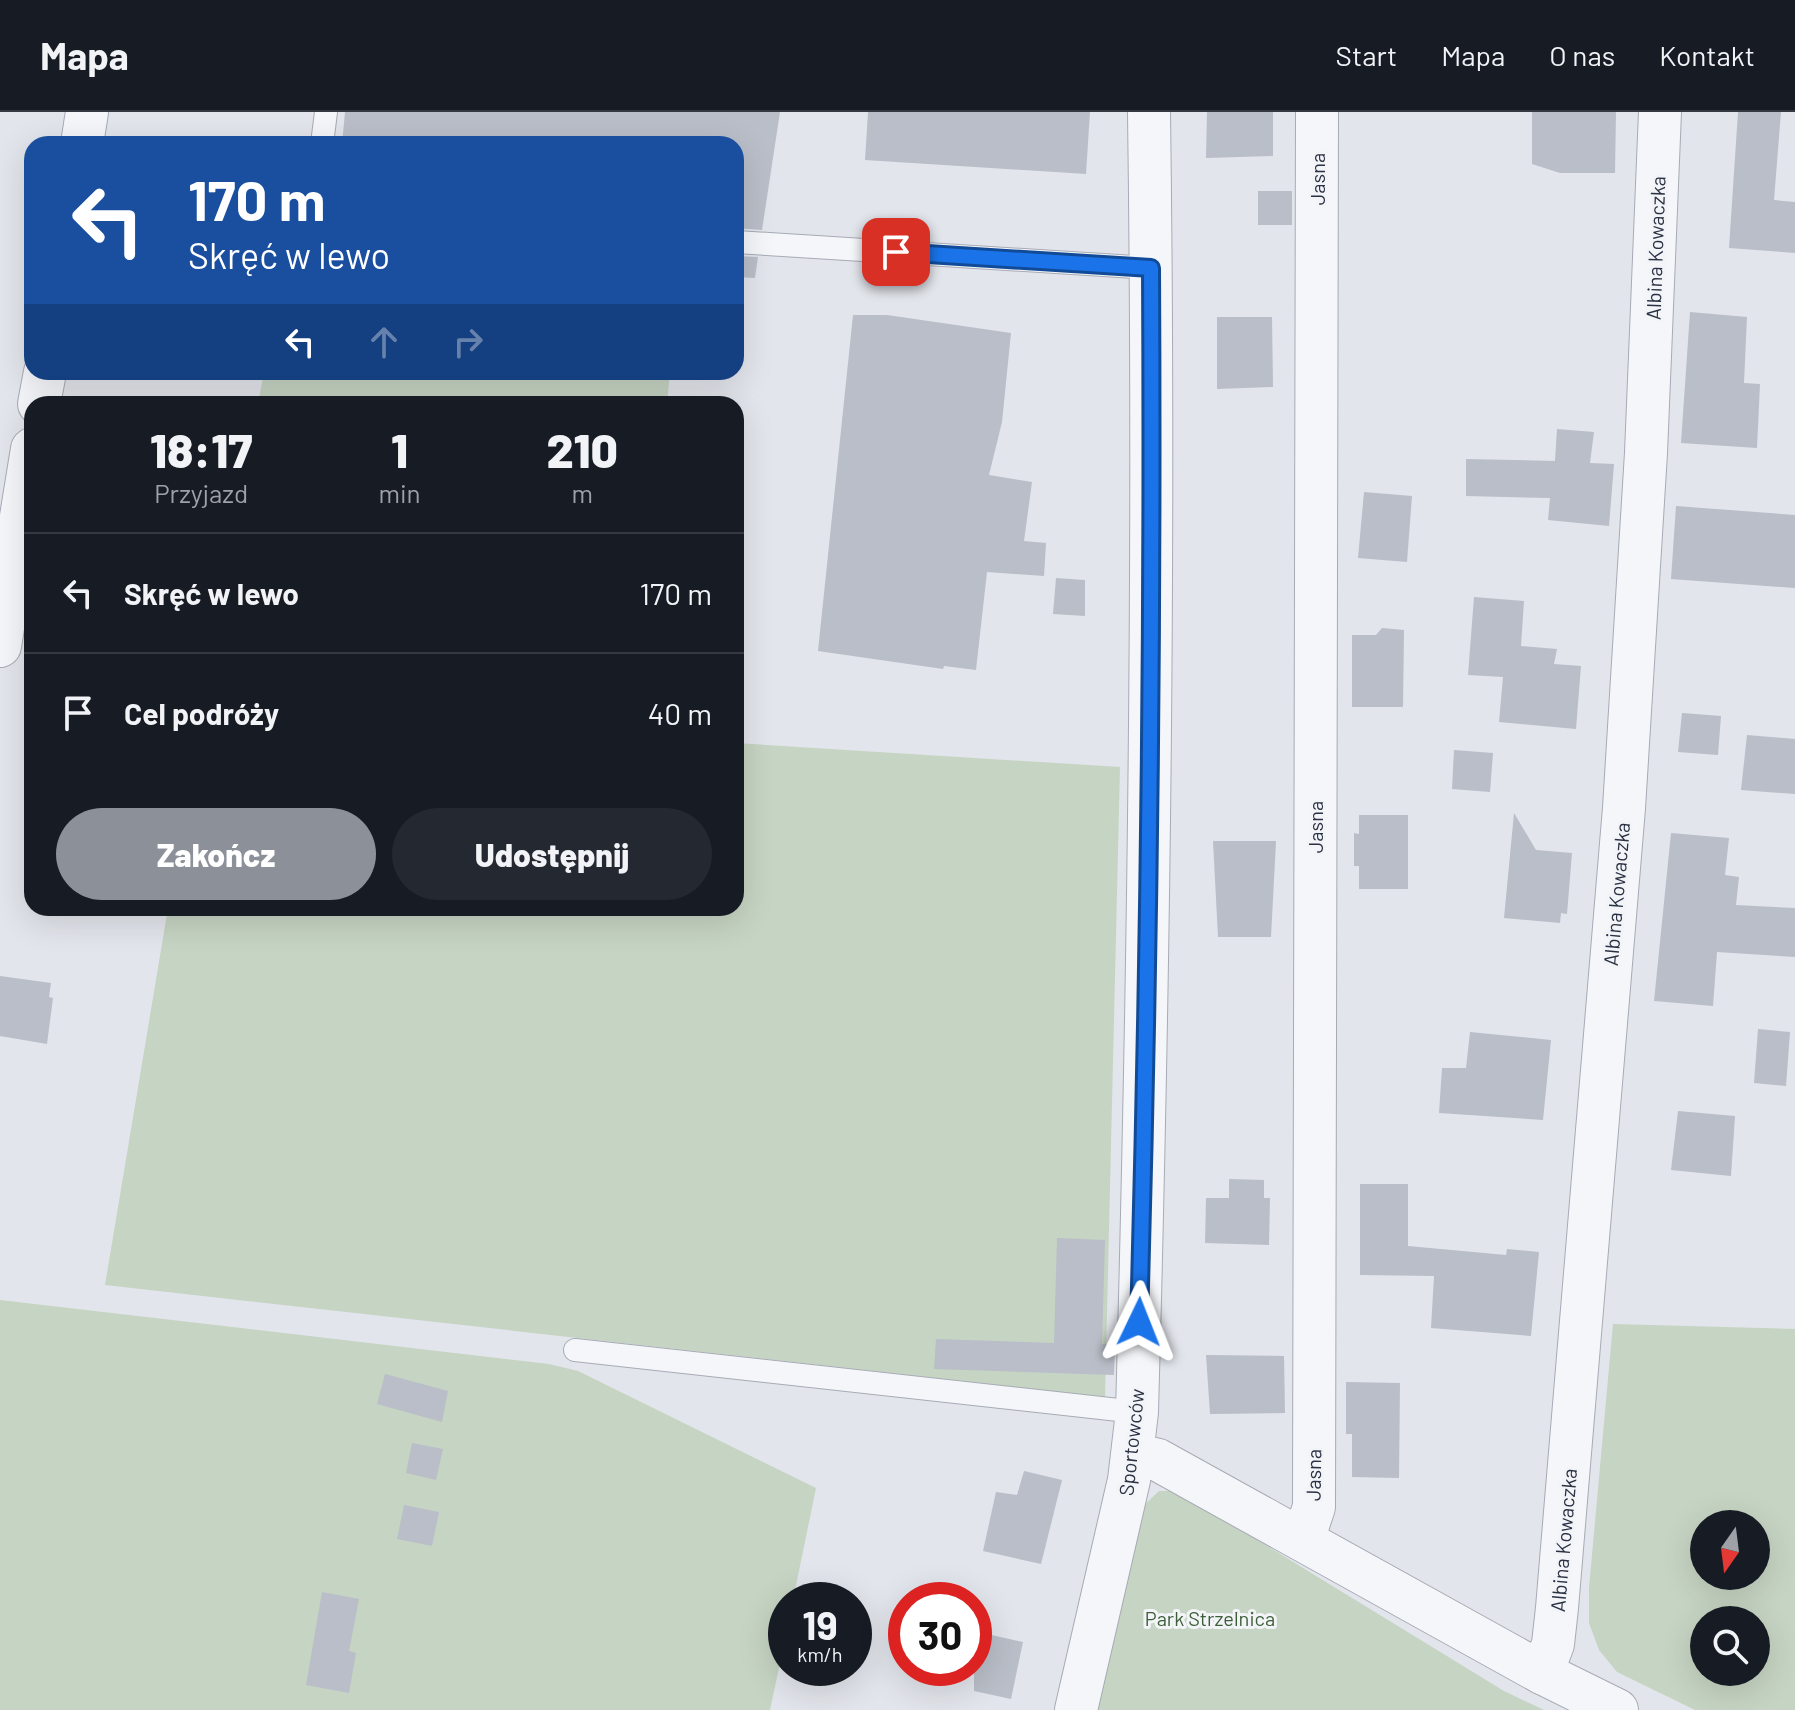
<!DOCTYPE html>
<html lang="pl">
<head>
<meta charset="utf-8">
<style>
  :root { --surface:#171b24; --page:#242831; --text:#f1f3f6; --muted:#9ea1a6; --line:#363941; --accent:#8c9099 }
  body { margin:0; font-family:Barlow,sans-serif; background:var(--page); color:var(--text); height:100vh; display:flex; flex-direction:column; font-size:30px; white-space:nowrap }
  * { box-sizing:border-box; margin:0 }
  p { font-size:26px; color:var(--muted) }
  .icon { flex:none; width:44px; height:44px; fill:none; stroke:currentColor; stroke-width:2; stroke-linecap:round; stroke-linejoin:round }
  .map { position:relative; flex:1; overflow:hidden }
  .side { position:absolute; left:24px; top:284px; width:720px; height:520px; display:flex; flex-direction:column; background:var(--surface); border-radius:24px; box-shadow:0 8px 32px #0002 }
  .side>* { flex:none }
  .banner { position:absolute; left:24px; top:24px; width:720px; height:244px; border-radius:24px; box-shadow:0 8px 32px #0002; background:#1a4fa0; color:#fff; overflow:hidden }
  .needle { width:52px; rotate:194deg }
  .buttons { position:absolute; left:1690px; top:1398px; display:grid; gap:16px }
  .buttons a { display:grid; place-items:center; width:80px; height:80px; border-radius:50%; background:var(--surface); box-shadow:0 8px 32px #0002; font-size:40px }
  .speed { position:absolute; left:768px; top:1470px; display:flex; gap:16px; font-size:40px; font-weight:700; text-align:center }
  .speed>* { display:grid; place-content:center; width:104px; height:104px; border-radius:50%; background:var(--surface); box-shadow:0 8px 32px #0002; line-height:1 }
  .speed small { font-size:20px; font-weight:400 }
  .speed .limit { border:12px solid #d22; background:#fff; color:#111 }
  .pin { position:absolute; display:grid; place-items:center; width:68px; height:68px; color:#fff; margin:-34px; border-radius:16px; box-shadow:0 4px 12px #0006 }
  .me { position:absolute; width:88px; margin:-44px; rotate:2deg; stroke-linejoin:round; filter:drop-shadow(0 0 6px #0008) }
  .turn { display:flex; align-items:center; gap:28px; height:168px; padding:0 32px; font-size:36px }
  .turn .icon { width:104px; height:104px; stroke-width:2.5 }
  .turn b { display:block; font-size:56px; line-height:68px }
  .lanes { display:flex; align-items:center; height:76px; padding:0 32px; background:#0003; justify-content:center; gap:40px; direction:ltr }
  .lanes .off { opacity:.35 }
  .eta { display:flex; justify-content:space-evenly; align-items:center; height:136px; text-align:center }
  .eta b { font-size:48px; font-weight:800; line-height:56px }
  .action { display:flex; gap:16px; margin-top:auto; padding:16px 32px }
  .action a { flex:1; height:92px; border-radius:48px; background:var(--accent); color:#fff; font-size:32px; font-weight:800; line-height:92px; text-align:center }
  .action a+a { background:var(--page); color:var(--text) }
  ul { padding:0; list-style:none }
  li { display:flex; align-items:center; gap:24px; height:120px; padding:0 32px; border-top:2px solid var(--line) }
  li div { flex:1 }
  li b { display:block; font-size:30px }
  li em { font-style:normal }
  header { display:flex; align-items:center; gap:48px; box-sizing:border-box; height:112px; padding:0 40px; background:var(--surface); border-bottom:2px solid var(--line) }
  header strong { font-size:38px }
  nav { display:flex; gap:44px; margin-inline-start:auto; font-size:28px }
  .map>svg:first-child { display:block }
  .green { fill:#c6d4c3; fill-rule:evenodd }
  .building { fill:#b9bec8 }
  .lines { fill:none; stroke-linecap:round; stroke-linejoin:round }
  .service-casing { stroke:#a7abb5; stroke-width:24 }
  .minor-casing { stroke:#a7abb5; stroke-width:44 }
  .service { stroke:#f5f6f9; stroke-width:22 }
  .minor { stroke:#f5f6f9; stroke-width:42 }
  .route-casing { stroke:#114b97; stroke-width:20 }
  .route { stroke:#1a73e8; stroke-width:14 }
  .labels { text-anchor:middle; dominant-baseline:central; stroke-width:6; stroke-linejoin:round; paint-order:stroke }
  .street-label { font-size:20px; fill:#2a3143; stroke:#f2f4f8 }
  .park-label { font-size:20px; fill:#3c5f37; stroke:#f2f4f8 }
</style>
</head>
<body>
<header>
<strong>Mapa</strong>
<nav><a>Start</a><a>Mapa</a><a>O nas</a><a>Kontakt</a></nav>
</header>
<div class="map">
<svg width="1795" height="1598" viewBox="0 0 1795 1598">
  <rect width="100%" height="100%" fill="#e2e5eb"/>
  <g class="green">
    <path d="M264,260h406l-3,32h-409z"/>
    <path d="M736,631l384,24 -15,630 -1000,-112 63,-377h568z"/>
    <path d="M0,1188l549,64 29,7 238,117 -23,112h-7v35l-16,75h-770z"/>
    <path d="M1613,1212l182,5v381h-100l-78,-38 -18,-22 -10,-27v-35zM1756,1412v52h-52v-52zM1756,1508v52h-52v-52z"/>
    <path d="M1159,1379h16l27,15 302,185 40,19h-450l45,-200z"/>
  </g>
  <g class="building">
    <path d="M345,0h435l-18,118 -26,-2v-84h-394z"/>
    <path d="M868,0h222l-4,62 -221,-14z"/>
    <path d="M1207,0h66v44l-67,2z"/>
    <path d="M1532,0h84l-1,61h-55l-28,-9z"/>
    <path d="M1738,0h43l-7,88 21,2v51l-66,-5z"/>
    <rect x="1258" y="79" width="34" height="34"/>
    <path d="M736,144l22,1 -3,21 -19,-1z"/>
    <path d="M1690,200l57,5 -3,66 16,1 -3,64 -76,-5z"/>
    <path d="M853,203h34l124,18 -9,89 -13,53 43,7 -8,59 22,2 -2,33 -57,-4 -11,98 -32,-4 -1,3 -125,-18z"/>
    <path d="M1217,205h55l1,70 -56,2z"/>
    <path d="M1557,317l37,3 -4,31 24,1 -5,62 -61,-6 2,-22 -84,-2v-37l89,2z"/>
    <path d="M1364,380l48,4 -5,66 -49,-4z"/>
    <path d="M1676,394l119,9v73l-124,-9z"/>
    <path d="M1056,466l29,2v36l-32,-2z"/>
    <path d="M1474,485l50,4 -3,45 36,3 -3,15 27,2 -5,63 -77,-7 4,-45 -35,-2z"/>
    <path d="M1382,516l22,2 -1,77h-51v-72h24z"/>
    <path d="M1682,601l39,3 -3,39 -40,-3z"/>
    <path d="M1747,623l48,4v55l-54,-4z"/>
    <path d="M1454,638l39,3 -3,39 -38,-3z"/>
    <path d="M1514,701l22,37 36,3 -5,61 -6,-1 -1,10 -56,-5z"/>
    <path d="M1359,703h49v74h-49v-23h-5v-33l5,1z"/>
    <path d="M1671,721l58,5 -4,37 14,2 -3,28 59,3v49l-78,-5 -4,54 -59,-5z"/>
    <path d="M1213,729h63l-5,96h-53z"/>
    <path d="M0,864l51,7 -2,14 4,1 -6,46 -47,-8z"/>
    <path d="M1758,917l32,3 -4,54 -32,-3z"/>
    <path d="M1470,920l81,8 -8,80 -104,-7 3,-45h24z"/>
    <path d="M1678,999l57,5 -4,60 -60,-6z"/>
    <path d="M1229,1067l35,1v18h6l-1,47 -64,-2 1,-45h23z"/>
    <path d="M1360,1072h48v62l98,9 1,-6 32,3 -8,84 -100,-8 3,-52 -74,-1z"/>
    <path d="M1057,1126l48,2 -3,104 13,1 -1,30 -180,-6 2,-30 118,4z"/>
    <path d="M1206,1243l78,1 1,57 -75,1z"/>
    <path d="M385,1262l63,17 -6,31 -65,-18z"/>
    <path d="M1346,1270l54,1 -1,95 -47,-1v-43h-6z"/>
    <path d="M412,1331l31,6 -7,31 -30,-7z"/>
    <path d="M1024,1359l38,9 -21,84 -58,-13 13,-59 21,3z"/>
    <path d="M404,1393l35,7 -7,34 -35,-7z"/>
    <path d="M322,1480l37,7 -10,52 7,2 -7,40 -43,-8z"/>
    <path d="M974,1519l49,11 -12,57 -37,-8z"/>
  </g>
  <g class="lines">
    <defs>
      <g id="service">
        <path d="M322,32l4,-32"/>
        <path d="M736,130l415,26"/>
        <path d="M575,1238l562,62"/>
      </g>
      <g id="minor">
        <path d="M82,32l5,-32"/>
        <path d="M39,292l6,-32"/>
        <path d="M0,534l32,-197"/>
        <path d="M1133,1342l25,6 384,213 75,37"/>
        <path d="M1303,1428l11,-33 3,-1395"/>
        <path d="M1542,1561l11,-29 4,-36 67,-800 22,-355 14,-341"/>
        <path d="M1076,1598l53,-230 8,-68c12,-433 18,-866 12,-1300"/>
      </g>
    </defs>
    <use href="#service" class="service-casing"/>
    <use href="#minor" class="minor-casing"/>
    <use href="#service" class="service"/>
    <use href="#minor" class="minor"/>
  </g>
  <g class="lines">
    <defs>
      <path id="route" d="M896,140l255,16c2,352 -2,702 -12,1054"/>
    </defs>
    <use href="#route" class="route-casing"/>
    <use href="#route" class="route"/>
  </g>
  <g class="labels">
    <g class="street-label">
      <text transform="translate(1317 67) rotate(-90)">Jasna</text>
      <text transform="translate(1655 136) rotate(-88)">Albina Kowaczka</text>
      <text transform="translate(1315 715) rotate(-90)">Jasna</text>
      <text transform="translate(1616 782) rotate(-85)">Albina Kowaczka</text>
      <text transform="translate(1131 1330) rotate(-84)">Sportowców</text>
      <text transform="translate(1313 1363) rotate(-89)">Jasna</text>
      <text transform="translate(1563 1428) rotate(-85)">Albina Kowaczka</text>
    </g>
    <g class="park-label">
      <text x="1210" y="1506">Park Strzelnica</text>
    </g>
  </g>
</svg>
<div class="buttons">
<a><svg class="needle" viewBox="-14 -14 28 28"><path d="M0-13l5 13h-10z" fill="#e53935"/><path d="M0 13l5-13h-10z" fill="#9ea1a6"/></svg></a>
<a><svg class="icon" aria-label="search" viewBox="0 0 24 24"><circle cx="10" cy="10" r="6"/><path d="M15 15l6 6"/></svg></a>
</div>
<div class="speed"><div>19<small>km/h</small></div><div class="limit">30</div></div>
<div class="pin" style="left:896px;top:140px;background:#d93025"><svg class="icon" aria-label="arrive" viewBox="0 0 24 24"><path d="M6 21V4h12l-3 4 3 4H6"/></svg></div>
<svg class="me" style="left:1139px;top:1210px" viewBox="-20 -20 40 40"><path d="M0-17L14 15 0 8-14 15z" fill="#1a73e8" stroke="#fff" stroke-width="4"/></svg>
<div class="banner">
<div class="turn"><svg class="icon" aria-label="left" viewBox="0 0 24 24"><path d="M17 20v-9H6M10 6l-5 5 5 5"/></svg><div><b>170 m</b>Skręć w lewo</div></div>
<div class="lanes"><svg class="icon" aria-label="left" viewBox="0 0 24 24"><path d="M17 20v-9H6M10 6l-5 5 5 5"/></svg><svg class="icon off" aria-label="ahead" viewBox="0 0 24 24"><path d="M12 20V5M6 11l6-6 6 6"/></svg><svg class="icon off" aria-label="right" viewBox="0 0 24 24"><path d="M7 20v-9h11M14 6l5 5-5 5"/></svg></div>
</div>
<section class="side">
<div class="eta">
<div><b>18:17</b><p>Przyjazd</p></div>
<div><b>1</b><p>min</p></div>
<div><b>210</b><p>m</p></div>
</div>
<ul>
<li><svg class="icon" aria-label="left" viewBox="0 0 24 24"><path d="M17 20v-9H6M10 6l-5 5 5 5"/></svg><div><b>Skręć w lewo</b></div><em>170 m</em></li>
<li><svg class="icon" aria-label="arrive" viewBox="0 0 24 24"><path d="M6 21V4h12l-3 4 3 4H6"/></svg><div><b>Cel podróży</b></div><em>40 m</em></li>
</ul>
<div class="action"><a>Zakończ</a><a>Udostępnij</a></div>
</section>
</div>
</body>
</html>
